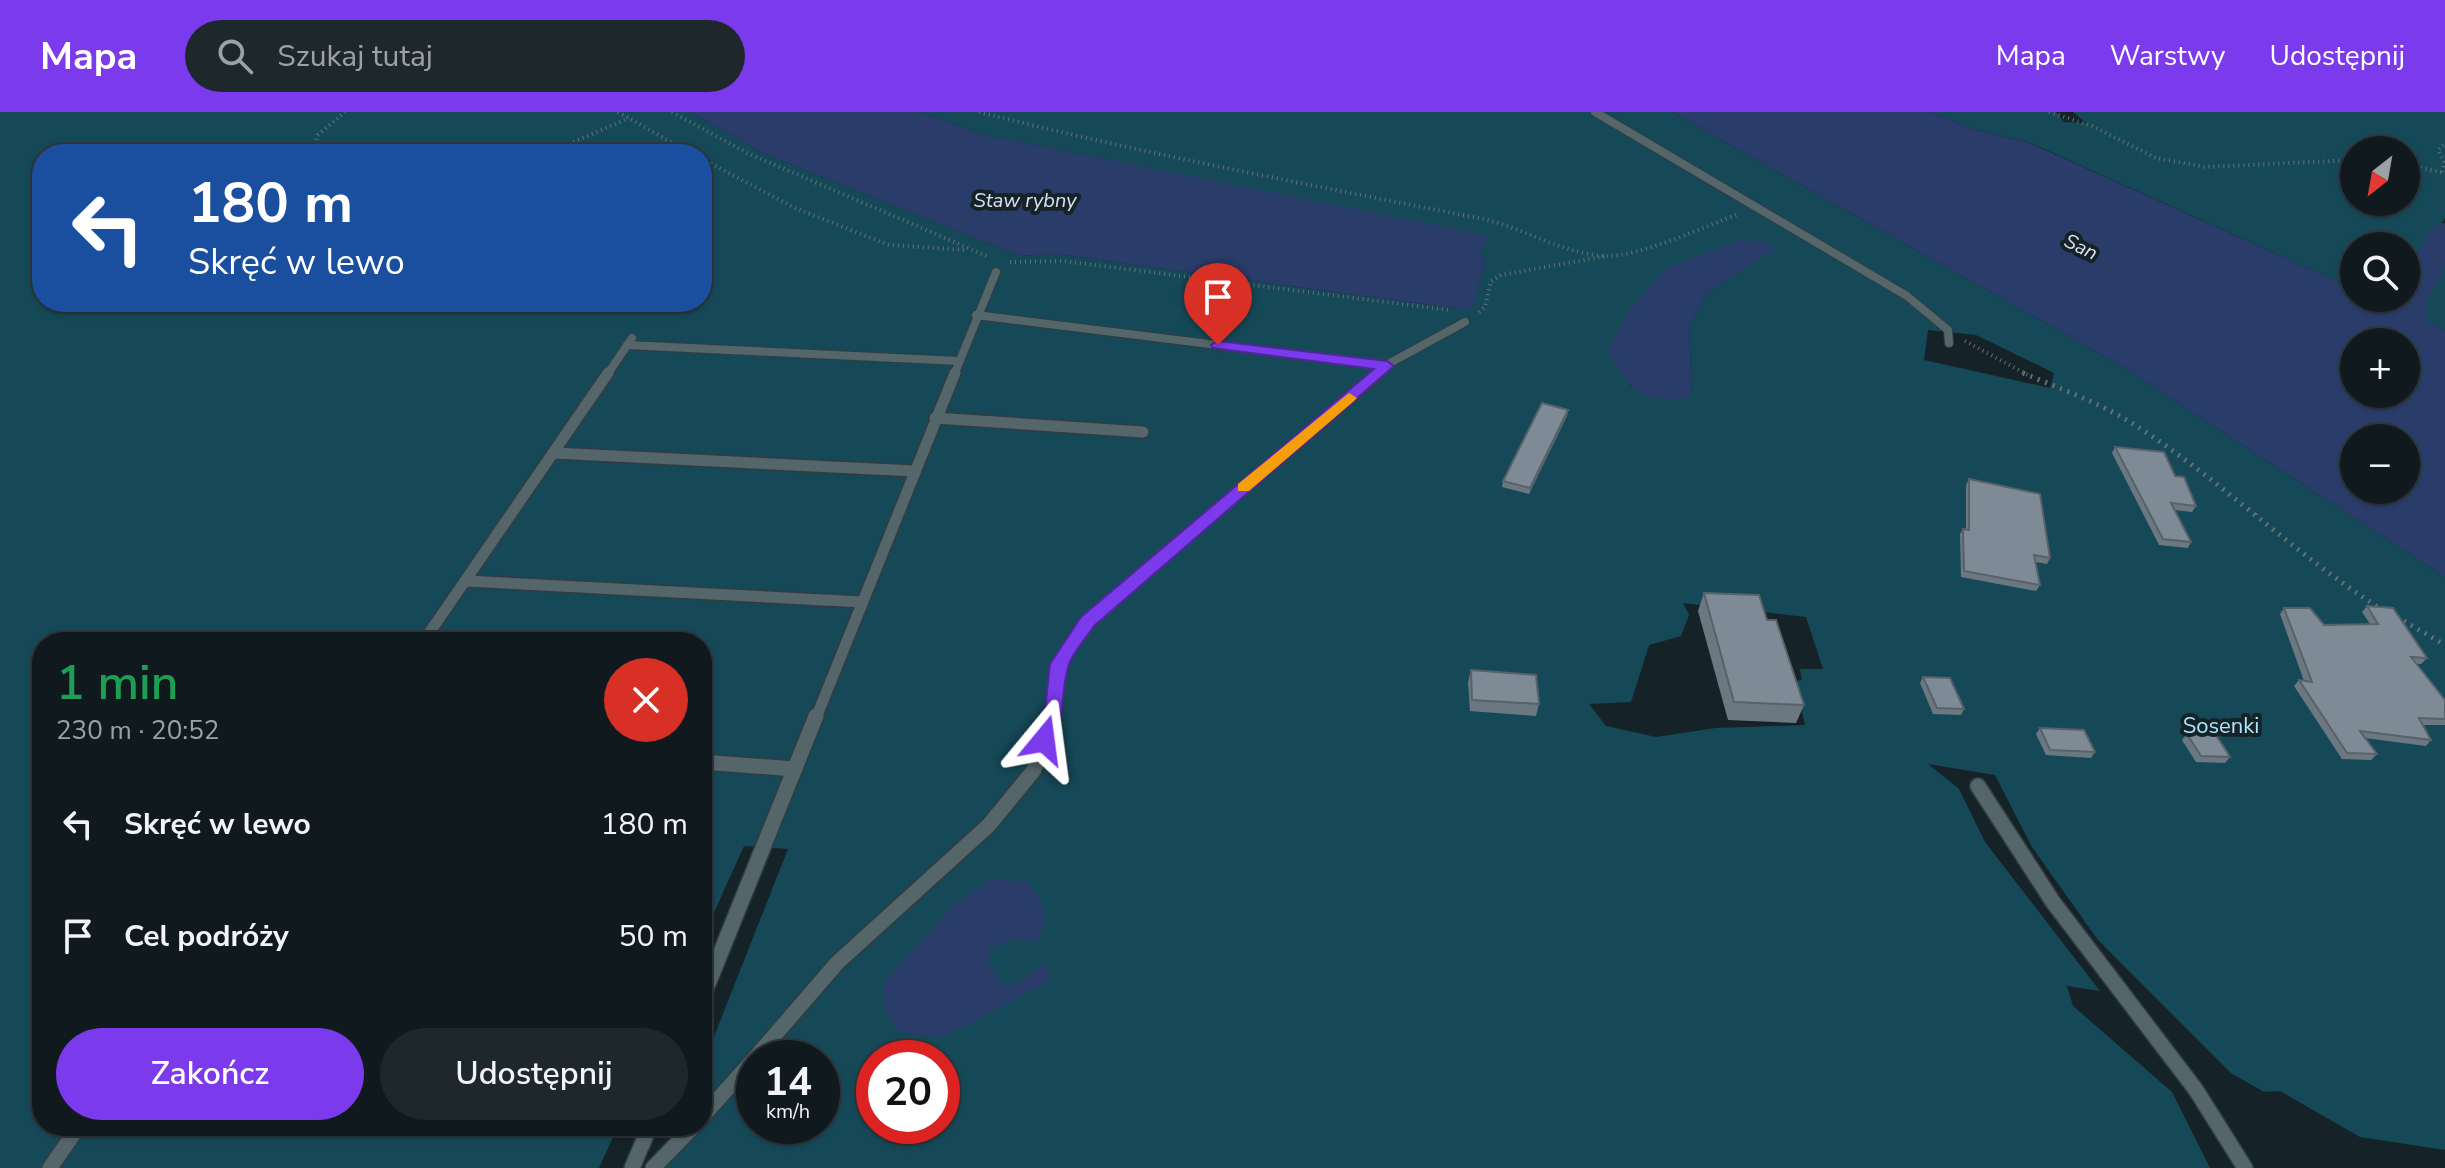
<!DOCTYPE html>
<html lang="pl">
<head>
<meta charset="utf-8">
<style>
  :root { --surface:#101a1e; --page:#1e272b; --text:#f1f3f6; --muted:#9ca1a4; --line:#30383c; --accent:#7c3aed }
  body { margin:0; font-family:"Nunito Sans",sans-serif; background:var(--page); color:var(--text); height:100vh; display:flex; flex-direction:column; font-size:30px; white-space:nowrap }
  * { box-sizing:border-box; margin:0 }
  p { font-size:26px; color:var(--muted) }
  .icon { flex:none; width:44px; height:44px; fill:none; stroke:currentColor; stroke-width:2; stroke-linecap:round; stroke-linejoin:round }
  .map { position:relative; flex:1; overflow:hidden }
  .panel { position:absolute; left:32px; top:520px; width:680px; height:504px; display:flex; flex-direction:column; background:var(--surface); border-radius:32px; box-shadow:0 2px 6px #0004,0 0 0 2px var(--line) }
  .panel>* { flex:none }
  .top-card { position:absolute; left:32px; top:32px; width:680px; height:168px; border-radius:32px; box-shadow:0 2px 6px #0004,0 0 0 2px var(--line); background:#1a4fa0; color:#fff; overflow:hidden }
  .needle { width:52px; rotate:211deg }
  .tools { position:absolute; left:2340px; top:24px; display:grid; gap:16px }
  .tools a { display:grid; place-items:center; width:80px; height:80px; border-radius:50%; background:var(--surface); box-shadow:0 2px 6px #0004,0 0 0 2px var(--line); font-size:40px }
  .speed { position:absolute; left:736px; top:928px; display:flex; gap:16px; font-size:40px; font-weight:700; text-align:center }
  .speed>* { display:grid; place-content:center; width:104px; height:104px; border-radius:50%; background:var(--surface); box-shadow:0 2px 6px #0004,0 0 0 2px var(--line); line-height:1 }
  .speed small { font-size:20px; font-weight:400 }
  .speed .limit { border:12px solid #d22; background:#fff; color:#111 }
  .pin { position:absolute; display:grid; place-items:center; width:68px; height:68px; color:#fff; margin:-82px -34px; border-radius:50% 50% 50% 0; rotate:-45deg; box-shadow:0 0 8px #0007 }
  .pin .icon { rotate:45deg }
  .me { position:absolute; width:88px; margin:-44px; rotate:16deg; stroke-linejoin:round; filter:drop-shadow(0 0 6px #0008) }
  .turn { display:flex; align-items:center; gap:28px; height:168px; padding:0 24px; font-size:36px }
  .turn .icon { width:104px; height:104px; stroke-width:2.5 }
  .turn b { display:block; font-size:56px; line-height:68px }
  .round { display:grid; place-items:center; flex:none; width:84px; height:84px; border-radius:42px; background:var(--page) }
  .head { display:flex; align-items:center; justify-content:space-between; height:136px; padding:0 24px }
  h1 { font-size:48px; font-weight:600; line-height:60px; color:#1e9e55 }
  .action { display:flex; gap:16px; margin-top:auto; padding:16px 24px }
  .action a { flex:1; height:92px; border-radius:48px; background:var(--accent); color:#fff; font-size:32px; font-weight:600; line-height:92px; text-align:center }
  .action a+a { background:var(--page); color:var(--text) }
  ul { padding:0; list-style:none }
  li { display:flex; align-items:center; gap:24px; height:112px; padding:0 24px }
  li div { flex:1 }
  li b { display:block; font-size:30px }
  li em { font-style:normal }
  header { display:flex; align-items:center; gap:48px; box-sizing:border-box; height:112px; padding:0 40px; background:var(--accent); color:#fff }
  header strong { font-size:38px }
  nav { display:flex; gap:44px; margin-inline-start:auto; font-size:28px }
  .search { width:560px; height:72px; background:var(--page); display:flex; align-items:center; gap:20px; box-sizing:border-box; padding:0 28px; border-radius:44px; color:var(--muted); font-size:30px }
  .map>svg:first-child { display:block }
  .green { fill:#164958; fill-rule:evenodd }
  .water { fill:#2a3d6a; fill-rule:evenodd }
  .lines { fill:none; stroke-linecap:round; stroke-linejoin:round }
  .river { fill:#2a3d6a; fill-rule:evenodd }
  .service-far2-casing { stroke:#323c40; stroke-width:10 }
  .service-far1-casing { stroke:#323c40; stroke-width:14 }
  .service-casing { stroke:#323c40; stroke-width:18 }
  .path-far1 { stroke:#657175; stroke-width:4; stroke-dasharray:1 4; stroke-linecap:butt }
  .path { stroke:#657175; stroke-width:5; stroke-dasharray:2 6; stroke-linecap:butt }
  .service-far2 { stroke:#55666b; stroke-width:8 }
  .service-far1 { stroke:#55666b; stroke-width:11 }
  .service { stroke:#55666b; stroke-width:15 }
  .wall { fill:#6c7881 }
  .shaded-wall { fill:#586169 }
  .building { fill:#7e8b96; stroke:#586169; stroke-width:2 }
  .route { fill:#7c3aed; stroke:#51269a; stroke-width:2 }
  .slow { fill:#f59e0b }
  .labels { text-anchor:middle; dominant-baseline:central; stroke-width:8; stroke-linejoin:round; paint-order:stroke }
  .far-water-label { font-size:20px; font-style:italic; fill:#dbe2f2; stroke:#152328 }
  .park-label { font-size:22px; fill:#aae7fb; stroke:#152328 }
</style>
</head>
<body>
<header>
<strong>Mapa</strong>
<div class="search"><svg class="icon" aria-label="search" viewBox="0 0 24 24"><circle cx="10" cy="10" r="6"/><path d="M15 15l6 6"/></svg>Szukaj tutaj</div>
<nav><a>Mapa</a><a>Warstwy</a><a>Udostępnij</a></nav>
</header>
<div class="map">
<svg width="2445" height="1056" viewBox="0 0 2445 1056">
  <rect width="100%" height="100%" fill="#152328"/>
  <g class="green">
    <path d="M0,0h690l75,42 255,102 36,-2 404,55 12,-1 14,-46 -6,-8 7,-17 -502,-102 -66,-23h753l453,256 320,209v573l-85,-13 -80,-46 -16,1 -33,-19 -133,-133 -66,-93 -37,-72 -67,-11 31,25 26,53 115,149 -33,-5 6,20 99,86 38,76h-1547l16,-42h23v-59l86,-218 -44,-3 -42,93v-297h-660v484h576l-19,42h-599zM42,42h660v148h-660zM1740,128l35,8 -68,45 -18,33 3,65 -62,-5zM1928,218l48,5 78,38 -4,15 -126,-28zM1683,491l123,14 17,52h-23l2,11 -7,1 10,44 -89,3 -60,9 -50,-11 -17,-22 42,-2 18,-57 32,-9 8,-21zM754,946h68v68h-68zM874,946h68v68h-68z"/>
    <path d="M1931,0h125l8,10 22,1 -13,-11h372v106l-39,71v-43h-52v43l-323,-146 -58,-14zM2354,38h52v52h-52z"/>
    <path d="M2445,135v83l-32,-14 3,-15z"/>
  </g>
  <g class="water">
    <path d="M690,0h229l66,23 485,97 18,5 -8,17 6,8 -14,47h-12l-404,-55 -36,2 -255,-102z"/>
    <path d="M1672,0h259l42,17 57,14 324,146v9h21l70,32v247l-320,-209zM2354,230h52v52h-52zM2354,326h52v52h-52z"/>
    <path d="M1741,128l25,2 10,6 -69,45 -18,33 3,65 -5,7c-49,5 -55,-8 -80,-46l24,-45 37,-40z"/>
    <path d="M992,766l36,4c15,23 23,33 9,59l-25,-2 -22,9 -2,14 14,22 18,-2 24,-19 6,9 -2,10 -105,55 -39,-4 -10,-7 -11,-23v-20l70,-77z"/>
  </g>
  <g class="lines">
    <path class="river" d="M2445,111v43l-20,39 3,73 -5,8 -17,3v-47h-17v-37l4,-7h13v-24l27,-48z"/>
    <defs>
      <g id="service-far2">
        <path d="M1595,0l312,184 41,34 1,13"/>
        <path d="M976,203l411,51"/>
        <path d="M627,233l331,16"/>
        <path d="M607,263l25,-37"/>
        <path d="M954,263l42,-103"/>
        <path d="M1376,263l14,-12 75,-41"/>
      </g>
      <g id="service-far1">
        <path d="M935,306l208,14"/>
        <path d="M554,341l360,18"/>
        <path d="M466,469l396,21"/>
        <path d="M423,530l185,-269"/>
        <path d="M816,606l139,-345"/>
        <path d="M1051,606l9,-54 27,-42 292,-249"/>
      </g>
      <g id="service">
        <path d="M702,650l93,7"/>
        <path d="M1978,674l75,116 143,188 49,78"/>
        <path d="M702,887l114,-283"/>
        <path d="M755,946l82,-95 152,-138 45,-55 18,-54"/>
        <path d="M702,1005l52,-58"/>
        <path d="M50,1056l29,-42"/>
        <path d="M632,1056l18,-42"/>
        <path d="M653,1056l41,-42"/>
      </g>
    </defs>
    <use href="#service-far2" class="service-far2-casing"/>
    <use href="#service-far1" class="service-far1-casing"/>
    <use href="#service" class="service-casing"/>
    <g class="path-far1">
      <path d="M618,0l74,42"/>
      <path d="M672,0l75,41 242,104"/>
      <path d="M979,0c165,42 332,73 499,106 44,8 83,36 128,38 34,1 99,-30 133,-42"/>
      <path d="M2049,0l43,14 64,32 49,9 149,-7"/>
      <path d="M311,42l7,-19 27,-23"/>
      <path d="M546,42l83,-36"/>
      <path d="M702,47l93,49 94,37 77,5"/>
      <path d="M2406,53l39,8"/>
      <path d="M2442,60l2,-10 -6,-12 7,-6"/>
      <path d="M1010,150l53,-1 386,49"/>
      <path d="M1479,200l6,-5 6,-26 10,-6 106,-19"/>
      <path d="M1965,229l63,34"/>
    </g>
    <g class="path">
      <path d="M2023,261c38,16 77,30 112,52 86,55 159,129 246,184"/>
      <path d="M2397,505l48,28"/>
    </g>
    <use href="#service-far2" class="service-far2"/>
    <use href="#service-far1" class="service-far1"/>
    <use href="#service" class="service"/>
  </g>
  <g class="wall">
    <path d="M1568,298l-1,6 -38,78 -27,-7 1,-6z"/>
    <path d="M2115,335l60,29 21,30 -4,6 -18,-2 17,32 -3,6 -29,-3 -47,-92z"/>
    <path d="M1969,367l81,79 -3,6 -11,-2 4,23 -4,6 -75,-14 -1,-43 3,-5h3v-44z"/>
    <path d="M1704,481l63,27 37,85 -8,18 -68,-3 -30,-109z"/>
    <path d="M2367,494l60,52 -6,6h-5l29,36v25h-22l8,15 -5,6 -61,-8 12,16 -6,6 -29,-1 -48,-73 5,-6 5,1 -24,-67 4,-6 40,17 46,-1 -8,-12z"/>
    <path d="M1471,558l68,34 -3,12 -66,-5 -2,-29z"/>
    <path d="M1923,565l41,32 -3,6 -28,-1 -13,-31z"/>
    <path d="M2040,616l55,24 -4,6 -45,-3 -10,-21z"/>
    <path d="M2187,622l43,23 -5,6 -29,-1 -14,-22z"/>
  </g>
  <path class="shaded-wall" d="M1568,298l-1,6 -38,78 1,-6z"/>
  <g class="building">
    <path d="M1542,291l26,7 -38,78 -27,-7z"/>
    <path d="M2115,335l49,5 11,24 9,1 12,29 -25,-3 20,39 -28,-3z"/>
    <path d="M1969,367l71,15 10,64 -16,-3 6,30 -76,-14 -1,-42 6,1z"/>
    <path d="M1704,481l55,2 8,25h9l28,85 -70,-3z"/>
    <path d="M2367,494l26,2 34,50 -16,-1 34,43v19l-26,-1 12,22 -71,-9 17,23 -30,-1 -48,-73 13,2 -28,-74h26l14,17 54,-1z"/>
    <path d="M1471,558l65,5 3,29 -67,-4z"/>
    <path d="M1923,565l27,1 14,31 -27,-1z"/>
    <path d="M2040,616l44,2 11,22 -45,-2z"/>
    <path d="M2187,622l29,1 14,22 -29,-1z"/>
  </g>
  <path class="route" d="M1218,229l169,20 7,5 -300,260c-8,12 -20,25 -25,38 -9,25 -2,52 -18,81h-14l-2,-5 10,-30 5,-46 31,-47 293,-248 -161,-21 -2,-3z"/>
  <path class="slow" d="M1349,281l8,5 -3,3 -105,90h-11v-7z"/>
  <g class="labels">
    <g class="far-water-label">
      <text x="1025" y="88">Staw rybny</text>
      <text transform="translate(2081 135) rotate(26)">San</text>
    </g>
    <g class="park-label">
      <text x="2221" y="614">Sosenki</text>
    </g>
  </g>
</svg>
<div class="tools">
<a><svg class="needle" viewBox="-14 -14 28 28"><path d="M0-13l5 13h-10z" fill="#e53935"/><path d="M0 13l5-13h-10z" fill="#9ca1a4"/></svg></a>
<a><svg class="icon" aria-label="search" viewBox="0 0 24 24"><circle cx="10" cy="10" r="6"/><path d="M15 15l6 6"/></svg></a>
<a>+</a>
<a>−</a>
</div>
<div class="speed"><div>14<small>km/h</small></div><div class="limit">20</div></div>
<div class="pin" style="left:1218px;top:233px;background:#d93025"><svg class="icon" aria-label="arrive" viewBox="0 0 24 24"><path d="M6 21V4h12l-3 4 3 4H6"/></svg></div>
<svg class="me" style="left:1044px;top:628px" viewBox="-20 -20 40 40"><path d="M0-17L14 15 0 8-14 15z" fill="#7c3aed" stroke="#fff" stroke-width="4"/></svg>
<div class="top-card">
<div class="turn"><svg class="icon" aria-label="left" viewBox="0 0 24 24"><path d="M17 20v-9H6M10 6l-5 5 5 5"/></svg><div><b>180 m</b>Skręć w lewo</div></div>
</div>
<section class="panel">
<div class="head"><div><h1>1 min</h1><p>230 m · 20:52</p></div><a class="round" style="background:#d93025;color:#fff"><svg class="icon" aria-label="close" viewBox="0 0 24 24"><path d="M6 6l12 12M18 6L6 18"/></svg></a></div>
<ul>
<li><svg class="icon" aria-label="left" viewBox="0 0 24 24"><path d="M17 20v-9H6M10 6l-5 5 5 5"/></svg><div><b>Skręć w lewo</b></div><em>180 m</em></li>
<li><svg class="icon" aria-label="arrive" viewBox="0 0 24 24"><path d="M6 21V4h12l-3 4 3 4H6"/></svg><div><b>Cel podróży</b></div><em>50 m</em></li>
</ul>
<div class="action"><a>Zakończ</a><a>Udostępnij</a></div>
</section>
</div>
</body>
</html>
